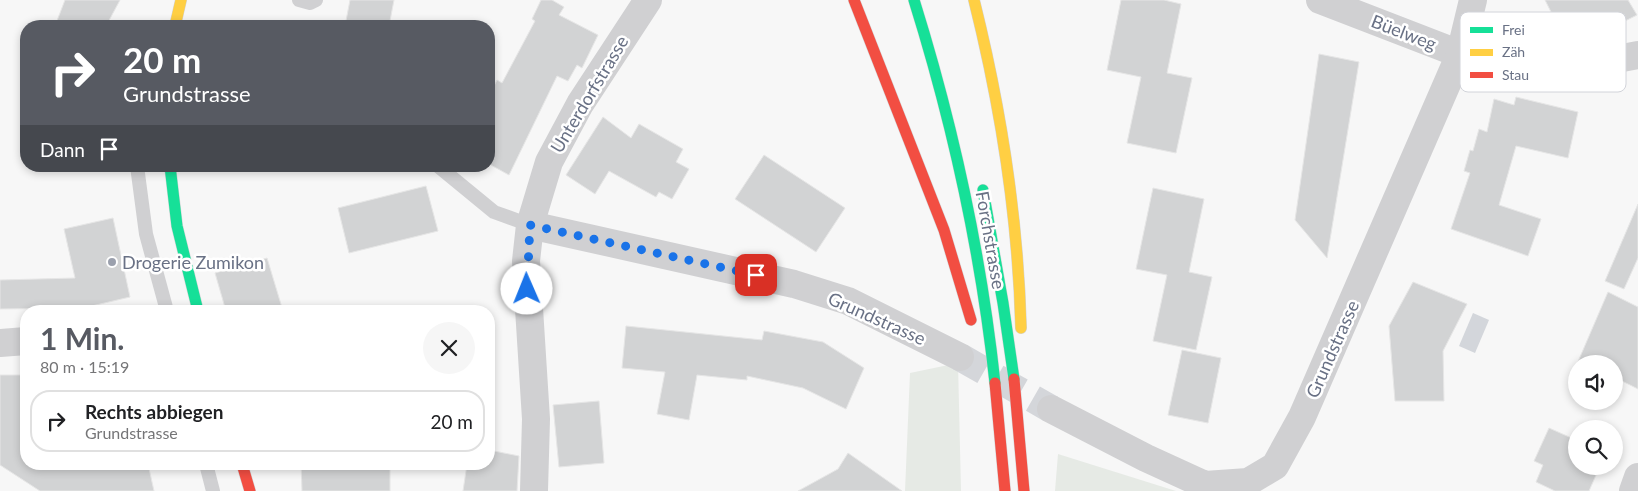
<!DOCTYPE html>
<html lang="de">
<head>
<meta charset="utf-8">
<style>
  :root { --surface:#fff; --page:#f6f6f6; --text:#202124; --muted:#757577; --line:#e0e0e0; --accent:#575a62 }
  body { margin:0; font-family:Lato,sans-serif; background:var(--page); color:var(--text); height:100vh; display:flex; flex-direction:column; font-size:19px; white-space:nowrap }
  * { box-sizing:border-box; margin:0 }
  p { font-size:16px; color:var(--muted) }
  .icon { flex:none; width:28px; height:28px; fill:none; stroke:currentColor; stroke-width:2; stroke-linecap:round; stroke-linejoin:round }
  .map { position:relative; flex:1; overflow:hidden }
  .sheet { position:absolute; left:20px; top:305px; width:475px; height:165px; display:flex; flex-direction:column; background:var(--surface); border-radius:20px; box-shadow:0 2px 8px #0003 }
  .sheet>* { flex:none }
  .top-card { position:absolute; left:20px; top:20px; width:475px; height:152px; border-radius:20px; box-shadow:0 2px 8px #0003; background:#575a62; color:#fff; overflow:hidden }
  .buttons { position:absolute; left:1568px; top:355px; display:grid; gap:10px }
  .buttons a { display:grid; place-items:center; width:55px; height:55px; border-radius:50%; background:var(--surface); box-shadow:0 2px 8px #0003; font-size:25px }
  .pin { position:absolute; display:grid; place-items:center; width:42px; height:42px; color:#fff; margin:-21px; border-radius:10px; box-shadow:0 2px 8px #0006 }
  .me { position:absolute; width:55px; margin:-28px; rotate:359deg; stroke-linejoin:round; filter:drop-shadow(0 0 4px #0008) }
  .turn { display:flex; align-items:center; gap:18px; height:105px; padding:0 20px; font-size:22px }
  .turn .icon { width:65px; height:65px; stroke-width:2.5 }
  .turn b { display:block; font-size:35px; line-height:42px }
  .then { display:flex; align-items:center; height:48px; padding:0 20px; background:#0003; gap:10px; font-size:19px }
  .round { display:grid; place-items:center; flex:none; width:52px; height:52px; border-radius:26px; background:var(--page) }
  .headline { display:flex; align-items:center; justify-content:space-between; height:85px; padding:0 20px }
  h1 { font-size:30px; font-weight:700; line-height:38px; color:var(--accent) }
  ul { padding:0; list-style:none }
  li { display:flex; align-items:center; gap:15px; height:62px; margin:0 10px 8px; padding:0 10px; border:2px solid var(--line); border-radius:20px }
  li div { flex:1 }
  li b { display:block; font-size:19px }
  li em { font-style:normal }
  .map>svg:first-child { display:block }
  .green { fill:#e6eae5 }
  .water { fill:#d3d6db }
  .building { fill:#d2d3d4; stroke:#e6e6e6 }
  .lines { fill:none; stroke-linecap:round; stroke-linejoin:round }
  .street-tunnel { stroke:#d4d6da; stroke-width:28; stroke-dasharray:28 14; stroke-linecap:butt }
  .fast-casing { stroke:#d3d3d5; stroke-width:12 }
  .slow-casing { stroke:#d3d3d5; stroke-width:12 }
  .jam-casing { stroke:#d3d3d5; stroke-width:12 }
  .lane { stroke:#d0d0d2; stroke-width:14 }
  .street { stroke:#d0d0d2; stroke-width:28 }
  .fast { stroke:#16e098; stroke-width:11 }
  .slow { stroke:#ffcf43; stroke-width:11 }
  .jam { stroke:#f24e42; stroke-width:11 }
  .route { stroke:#1a73e8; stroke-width:9; stroke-dasharray:0 16.2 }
  .poi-dot { fill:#9ba0ad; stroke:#fff; stroke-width:2 }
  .labels { text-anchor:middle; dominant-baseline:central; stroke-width:5; stroke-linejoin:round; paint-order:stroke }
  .street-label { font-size:18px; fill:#697185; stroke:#fff }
  .poi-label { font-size:18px; fill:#697185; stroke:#fff; text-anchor:start }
  .key { fill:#fff; stroke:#d2d4da; stroke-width:1 }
  .key-label { font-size:14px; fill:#697185 }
</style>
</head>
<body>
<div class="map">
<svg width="1638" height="491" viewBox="0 0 1638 491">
  <rect width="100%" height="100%" fill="#f7f7f7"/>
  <g class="green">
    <path d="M958,363l3,128h-56l5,-118z"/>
    <path d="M1058,454l118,37h-121z"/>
  </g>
  <path class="water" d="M1473,313l16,7 -14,33 -16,-7z"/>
  <g class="building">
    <path d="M65,0h55l-14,26h-51z"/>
    <path d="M350,0h44l-5,26h-44z"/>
    <path d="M541,0h11l12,7 -5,8 39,20 -16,33 -5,-3 -9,16 -11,-5 -48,99 -20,-11v-68l8,-16 5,3 33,-62 -3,-2z"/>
    <path d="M1121,0h43l17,4 -14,69 25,5 -16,75 -49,-10 14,-66 -34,-7z"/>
    <path d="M1545,0h83l9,15 -50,25 -12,-21 -17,7z"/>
    <path d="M1319,54l40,8 -32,196 -32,-38z"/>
    <path d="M1516,97l62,15 -10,46 -52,-12 -17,59 42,14 -13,37 -77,-27 19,-56 -6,-2 6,-21 3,1 6,-22 8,3 7,-33 20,6z"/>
    <path d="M603,117l28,21 8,-14 44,25 -7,13 13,7 -17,30 -13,-7 -3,5 -47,-26 -14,23 -29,-19z"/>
    <path d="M764,155l81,53 -29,44 -81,-53z"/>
    <path d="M426,186l12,45 -89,22 -11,-45z"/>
    <path d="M1153,188l51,11 -15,73 23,5 -16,73 -43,-9 14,-66 -31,-6z"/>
    <path d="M1638,204v54l-14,31 -19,-8z"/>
    <path d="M113,218l17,79 -47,11 -83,1v-29l75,-2 -11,-49z"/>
    <path d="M267,258l16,53h-57l-11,-38z"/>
    <path d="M1413,282l54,22 -24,47 1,50h-49l-6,-75z"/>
    <path d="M1608,292l30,15v82l-24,-12v-13h-37z"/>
    <path d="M626,326l136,14 2,-9 59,11 41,26 -18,41 -43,-21 -56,-12v4l-50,-5 -8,45 -32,-6 8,-42 -43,-4z"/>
    <path d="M1182,350l39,8 -13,65 -40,-8z"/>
    <path d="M0,375h26v89h122l6,27h-114l-40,-26z"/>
    <path d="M599,401l5,62 -45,4 -6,-62z"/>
    <path d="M1549,428l27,12v26h24l-11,25h-34l-19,-9 7,-17 -9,-4z"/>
    <path d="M489,450l30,6 -2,35h-54l4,-27h22z"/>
    <path d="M848,453l54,38h-104l40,-22z"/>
    <path d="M301,464h89v27h-88z"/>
  </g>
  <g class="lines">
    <path class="street-tunnel" d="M960,357l91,52"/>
    <defs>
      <g id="fast">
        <path d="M914,0c39,125 67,253 81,383"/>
        <path d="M170,166l7,60 21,85"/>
        <path d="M983,190l20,113 11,76"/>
      </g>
      <g id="slow">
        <path d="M974,0c27,108 44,216 47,328"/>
        <path d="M175,26l6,-26"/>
      </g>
      <g id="jam">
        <path d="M854,0l90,230 27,90"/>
        <path d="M1014,379l10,112"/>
        <path d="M995,383l10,108"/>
        <path d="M242,464l8,27"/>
      </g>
    </defs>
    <use href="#fast" class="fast-casing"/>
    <use href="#slow" class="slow-casing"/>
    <use href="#jam" class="jam-casing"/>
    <g class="lane">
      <path d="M299,0l11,3 6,-3"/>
      <path d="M137,166l9,68 21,77"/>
      <path d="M438,166l56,46 36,13"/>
      <path d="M206,464l7,27"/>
    </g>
    <g class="street">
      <path d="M1320,0l140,54 125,11 53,-10"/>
      <path d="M530,225l264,59 54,17 112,56"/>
      <path d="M0,343l26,-2"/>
      <path d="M1051,409l95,49 59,27 43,-3 27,-16 27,-49 158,-363 13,-54"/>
      <path d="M534,491l2,-72 -10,-158 4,-36 19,-63 31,-58 68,-104"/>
      <path d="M1633,491l5,-14"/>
    </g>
    <use href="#fast" class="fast"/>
    <use href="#slow" class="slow"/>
    <use href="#jam" class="jam"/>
  </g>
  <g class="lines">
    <path class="route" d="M527,289l3,-64 226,50"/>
  </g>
  <circle class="poi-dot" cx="112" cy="262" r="5"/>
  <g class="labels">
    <g class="street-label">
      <text transform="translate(1404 32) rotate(21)">Büelweg</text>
      <text transform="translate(589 94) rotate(-59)">Unterdorfstrasse</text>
      <text transform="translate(991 240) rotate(80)">Forchstrasse</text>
      <text transform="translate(877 318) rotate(24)">Grundstrasse</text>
      <text transform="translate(1332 349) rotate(-66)">Grundstrasse</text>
    </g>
    <g class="poi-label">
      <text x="122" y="262">Drogerie Zumikon</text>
    </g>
  </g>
  <rect x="1460" y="12" width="166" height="80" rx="8" class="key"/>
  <rect x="1470" y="27" width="23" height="6" fill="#16e098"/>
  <rect x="1470" y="49" width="23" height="7" fill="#ffcf43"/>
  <rect x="1470" y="72" width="23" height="6" fill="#f24e42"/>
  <g class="key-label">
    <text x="1502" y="35">Frei</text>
    <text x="1502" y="57">Zäh</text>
    <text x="1502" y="80">Stau</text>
  </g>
</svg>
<div class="buttons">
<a><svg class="icon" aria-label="sound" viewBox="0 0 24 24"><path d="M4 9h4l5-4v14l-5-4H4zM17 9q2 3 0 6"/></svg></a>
<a><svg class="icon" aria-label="search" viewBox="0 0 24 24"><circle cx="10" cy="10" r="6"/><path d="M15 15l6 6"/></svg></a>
</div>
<div class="pin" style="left:756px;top:275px;background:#d93025"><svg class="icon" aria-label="arrive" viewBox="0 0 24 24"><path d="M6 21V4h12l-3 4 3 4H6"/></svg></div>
<svg class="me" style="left:527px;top:289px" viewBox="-20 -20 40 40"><circle r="19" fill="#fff"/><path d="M0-13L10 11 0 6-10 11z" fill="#1a73e8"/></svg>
<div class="top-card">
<div class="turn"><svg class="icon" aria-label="right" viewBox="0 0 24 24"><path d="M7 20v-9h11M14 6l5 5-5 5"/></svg><div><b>20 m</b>Grundstrasse</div></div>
<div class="then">Dann<svg class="icon" aria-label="arrive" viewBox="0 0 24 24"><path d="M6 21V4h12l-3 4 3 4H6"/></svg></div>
</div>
<section class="sheet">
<div class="headline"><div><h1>1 Min.</h1><p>80 m · 15:19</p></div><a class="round"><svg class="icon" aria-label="close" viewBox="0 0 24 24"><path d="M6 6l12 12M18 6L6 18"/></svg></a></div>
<ul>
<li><svg class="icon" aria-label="right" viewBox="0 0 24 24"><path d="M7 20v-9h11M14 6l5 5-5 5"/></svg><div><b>Rechts abbiegen</b><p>Grundstrasse</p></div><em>20 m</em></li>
</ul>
</section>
</div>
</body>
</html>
